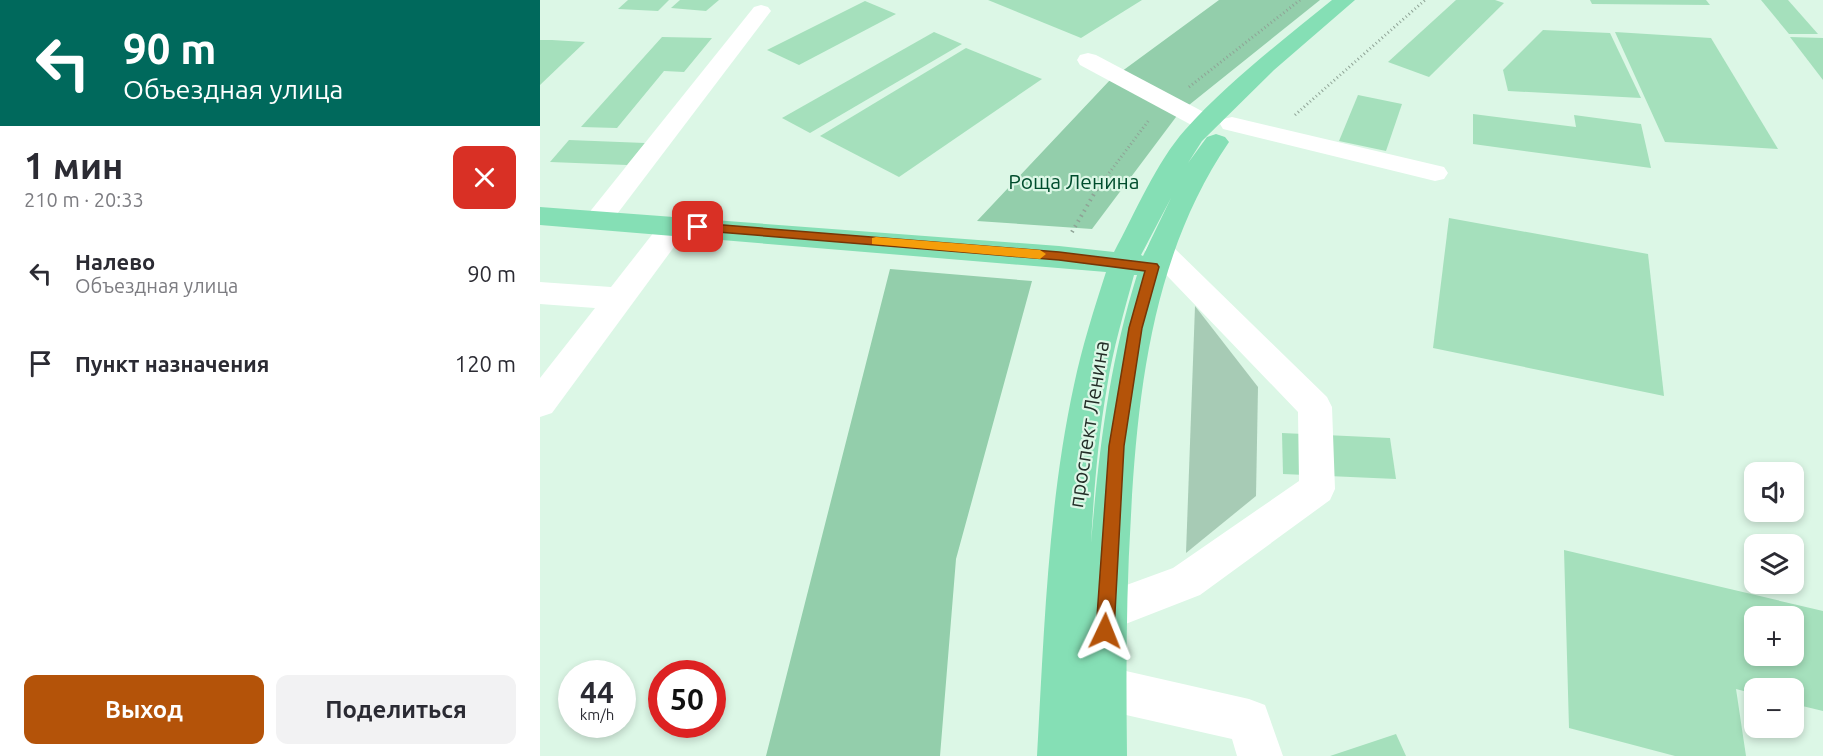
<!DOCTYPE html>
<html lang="ru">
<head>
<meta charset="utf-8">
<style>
  :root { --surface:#fff; --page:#f2f2f3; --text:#2b2b33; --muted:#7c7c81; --accent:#b45309 }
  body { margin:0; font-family:Ubuntu,sans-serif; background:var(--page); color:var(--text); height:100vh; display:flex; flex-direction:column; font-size:22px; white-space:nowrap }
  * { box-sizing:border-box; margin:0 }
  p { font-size:20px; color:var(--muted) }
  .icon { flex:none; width:33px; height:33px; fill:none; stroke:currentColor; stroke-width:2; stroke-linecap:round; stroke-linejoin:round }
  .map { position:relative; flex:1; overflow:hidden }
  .side { display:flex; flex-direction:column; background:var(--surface); width:540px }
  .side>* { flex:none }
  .guide { background:#00695c; color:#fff; overflow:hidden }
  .tools { position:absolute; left:1204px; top:462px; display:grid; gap:12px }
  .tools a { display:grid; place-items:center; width:60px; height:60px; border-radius:12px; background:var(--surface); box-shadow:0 3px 9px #0003; font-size:30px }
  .speed { position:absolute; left:18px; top:660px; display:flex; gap:12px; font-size:30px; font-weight:700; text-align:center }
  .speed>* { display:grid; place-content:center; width:78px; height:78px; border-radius:50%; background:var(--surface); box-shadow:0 3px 9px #0003; line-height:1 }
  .speed small { font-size:15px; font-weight:400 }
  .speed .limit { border:9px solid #d22; background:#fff; color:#111 }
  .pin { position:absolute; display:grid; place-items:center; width:51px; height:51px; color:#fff; margin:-26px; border-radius:12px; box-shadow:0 3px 9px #0006 }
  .me { position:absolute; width:66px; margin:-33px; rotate:2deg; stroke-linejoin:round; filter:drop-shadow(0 0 4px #0008) }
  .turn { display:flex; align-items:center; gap:21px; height:126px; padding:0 24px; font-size:27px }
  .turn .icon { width:78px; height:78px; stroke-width:2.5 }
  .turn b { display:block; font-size:42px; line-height:51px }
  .round { display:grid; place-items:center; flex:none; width:63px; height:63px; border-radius:12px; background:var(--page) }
  .summary { display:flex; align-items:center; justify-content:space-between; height:102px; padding:0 24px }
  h1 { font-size:36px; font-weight:600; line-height:45px }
  .cta { display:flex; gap:12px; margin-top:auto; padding:12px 24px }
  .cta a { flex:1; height:69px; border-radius:12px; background:var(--accent); color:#fff; font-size:24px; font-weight:600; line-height:69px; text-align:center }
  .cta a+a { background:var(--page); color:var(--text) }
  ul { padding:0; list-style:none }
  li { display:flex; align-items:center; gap:18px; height:90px; padding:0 24px }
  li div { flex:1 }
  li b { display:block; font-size:22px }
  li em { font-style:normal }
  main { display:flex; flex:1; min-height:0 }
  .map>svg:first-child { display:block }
  .green { fill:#a7cbb5 }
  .forest { fill:#93ceab }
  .building { fill:#a5e0bc; fill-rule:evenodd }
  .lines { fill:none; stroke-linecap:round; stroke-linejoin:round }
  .path-far1 { stroke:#8fa396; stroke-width:3; stroke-dasharray:1 3; stroke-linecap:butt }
  .path { stroke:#8fa396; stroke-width:4; stroke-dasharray:1.5 4.5; stroke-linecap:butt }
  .minor { fill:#fff; fill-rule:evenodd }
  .major { fill:#85dfb5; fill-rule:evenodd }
  .route { fill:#b45309; stroke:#753606; stroke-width:1.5 }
  .slow { fill:#f59e0b }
  .labels { text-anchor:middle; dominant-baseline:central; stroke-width:4.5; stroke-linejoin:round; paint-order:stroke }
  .park-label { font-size:21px; fill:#004d2d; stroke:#dcf7e6 }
  .street-label { font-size:21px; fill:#232d27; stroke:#dcf7e6 }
</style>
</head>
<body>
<main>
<section class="side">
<div class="guide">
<div class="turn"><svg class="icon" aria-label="left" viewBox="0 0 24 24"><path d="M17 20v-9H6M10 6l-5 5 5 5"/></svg><div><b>90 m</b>Объездная улица</div></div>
</div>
<div class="summary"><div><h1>1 мин</h1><p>210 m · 20:33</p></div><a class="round" style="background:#d93025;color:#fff"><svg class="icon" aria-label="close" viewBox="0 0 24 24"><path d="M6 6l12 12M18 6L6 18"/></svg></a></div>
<ul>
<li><svg class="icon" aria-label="left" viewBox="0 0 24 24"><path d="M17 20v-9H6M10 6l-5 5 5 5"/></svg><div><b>Налево</b><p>Объездная улица</p></div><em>90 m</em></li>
<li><svg class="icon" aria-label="arrive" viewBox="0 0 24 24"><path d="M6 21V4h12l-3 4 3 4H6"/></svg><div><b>Пункт назначения</b></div><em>120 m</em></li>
</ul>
<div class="cta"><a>Выход</a><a>Поделиться</a></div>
</section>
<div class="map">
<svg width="1283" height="756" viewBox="0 0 1283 756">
  <rect width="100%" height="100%" fill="#dcf7e6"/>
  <path class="green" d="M655,306l63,81 -2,109 -70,57z"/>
  <g class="forest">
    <path d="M679,0h101l-141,113 -87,116 -115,-8 133,-141z"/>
    <path d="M350,269l142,12 -76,278 -16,197h-174z"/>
  </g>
  <g class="building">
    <path d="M88,0h41l-11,11 -40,-2z"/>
    <path d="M140,0h39l-13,11 -35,-3z"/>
    <path d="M448,0h154l-61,38z"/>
    <path d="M916,0h39l9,3 -75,74 -41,-15z"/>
    <path d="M1050,0h116l4,5 -118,-1z"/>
    <path d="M1221,0h27l30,34h-29z"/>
    <path d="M325,1l31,13 -97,51 -32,-15z"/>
    <path d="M1003,30l67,3 31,65 -133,-7 -5,-21z"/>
    <path d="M394,32l28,12 -152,89 -28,-15z"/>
    <path d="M1075,32l96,6 67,111 -113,-7z"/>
    <path d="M122,37l50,1 -28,34 -20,-1 -47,57 -36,-1z"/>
    <path d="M1250,37l33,1v42z"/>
    <path d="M0,40h12l33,2 -45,43z"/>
    <path d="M426,48l76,31 -143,98 -79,-41z"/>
    <path d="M818,95l44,9 -16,47 -47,-10z"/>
    <path d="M933,114l103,13 -2,-12 67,9 10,44 -178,-24z"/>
    <path d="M29,140l76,3 -18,22 -77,-3z"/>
    <path d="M909,218l199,36 16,142 -231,-48z"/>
    <path d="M742,433l108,5 6,41 -113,-5z"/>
    <path d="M1024,550l259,61v100l-29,-7v-16h-39v6l-19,-5 10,67h-71l-106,-28zM1215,616h39v40h-39z"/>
    <path d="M856,734l10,22h-76z"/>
  </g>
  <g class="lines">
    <g class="path-far1">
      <path d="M649,87l111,-87"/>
      <path d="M755,115l130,-115"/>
      <path d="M557,189l52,-69"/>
    </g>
    <path class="path" d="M532,232l26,-45"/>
    <g class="minor">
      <path d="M221,5l7,2 3,4 -163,215 -10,3 -10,-3 -4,-6 4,-6 166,-207z"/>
      <path d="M548,53l8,2 119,63 3,5 -3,5 -9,2 -9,-2 -117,-63 -3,-5 3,-5z"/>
      <path d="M692,117l212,50 4,6 -4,6 -9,2 -212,-52 -3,-5 3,-5z"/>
      <path d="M135,216l10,2 4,7 -4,7 -133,181 -12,4v-39l55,-70 -55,-4v-22l71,5 54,-69z"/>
      <path d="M619,240l10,3 158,154 5,10 3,82 -5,11 -130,95 -95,37 -14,-6 -6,-14 6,-14 82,-30 126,-87 -1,-69 -149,-155 -4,-7 4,-7z"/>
      <path d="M564,666l145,33 16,6 18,51h-46l-5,-17 -128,-29 -15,-7 -7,-15 7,-15z"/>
    </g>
    <path class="major" d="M792,0h23l-81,70 -72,71 -14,22 19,-26 9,-3 9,3 4,5c-75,110 -91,244 -98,373 -5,81 -5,160 -4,241h-90c7,-122 11,-252 37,-371 8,-38 20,-76 32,-113l-566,-47v-18l519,39 55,6c20,-37 43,-91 71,-122 44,-49 97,-89 147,-130zM631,198l-28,58 -2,-1zM594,275h3c-28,89 -38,175 -46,268 3,-52 7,-105 16,-156 6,-38 17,-75 27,-112z"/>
  </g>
  <path class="route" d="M158,223l361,29 98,12 2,3 -17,61 -18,118 -10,185 -3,6 -6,2 -6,-2 -3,-6 13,-185 20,-118 16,-57 -86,-11 -366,-30v-6z"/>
  <path class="slow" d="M336,237l164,13 6,4 -6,5 -168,-15v-6z"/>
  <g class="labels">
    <g class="park-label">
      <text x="534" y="181">Роща Ленина</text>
    </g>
    <g class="street-label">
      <text transform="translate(548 424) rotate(-81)">проспект Ленина</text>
    </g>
  </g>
</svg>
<div class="tools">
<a><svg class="icon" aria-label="sound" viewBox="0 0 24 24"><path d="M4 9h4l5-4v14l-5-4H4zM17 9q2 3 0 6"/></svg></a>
<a><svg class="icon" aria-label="layers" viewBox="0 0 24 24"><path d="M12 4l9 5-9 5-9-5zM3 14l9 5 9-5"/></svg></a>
<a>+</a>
<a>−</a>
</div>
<div class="speed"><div>44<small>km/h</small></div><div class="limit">50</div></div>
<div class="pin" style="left:158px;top:227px;background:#d93025"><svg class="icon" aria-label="arrive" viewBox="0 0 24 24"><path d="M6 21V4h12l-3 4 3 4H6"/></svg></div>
<svg class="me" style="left:565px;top:631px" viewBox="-20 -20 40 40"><path d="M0-17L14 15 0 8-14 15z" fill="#b45309" stroke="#fff" stroke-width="4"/></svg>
</div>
</main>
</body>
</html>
